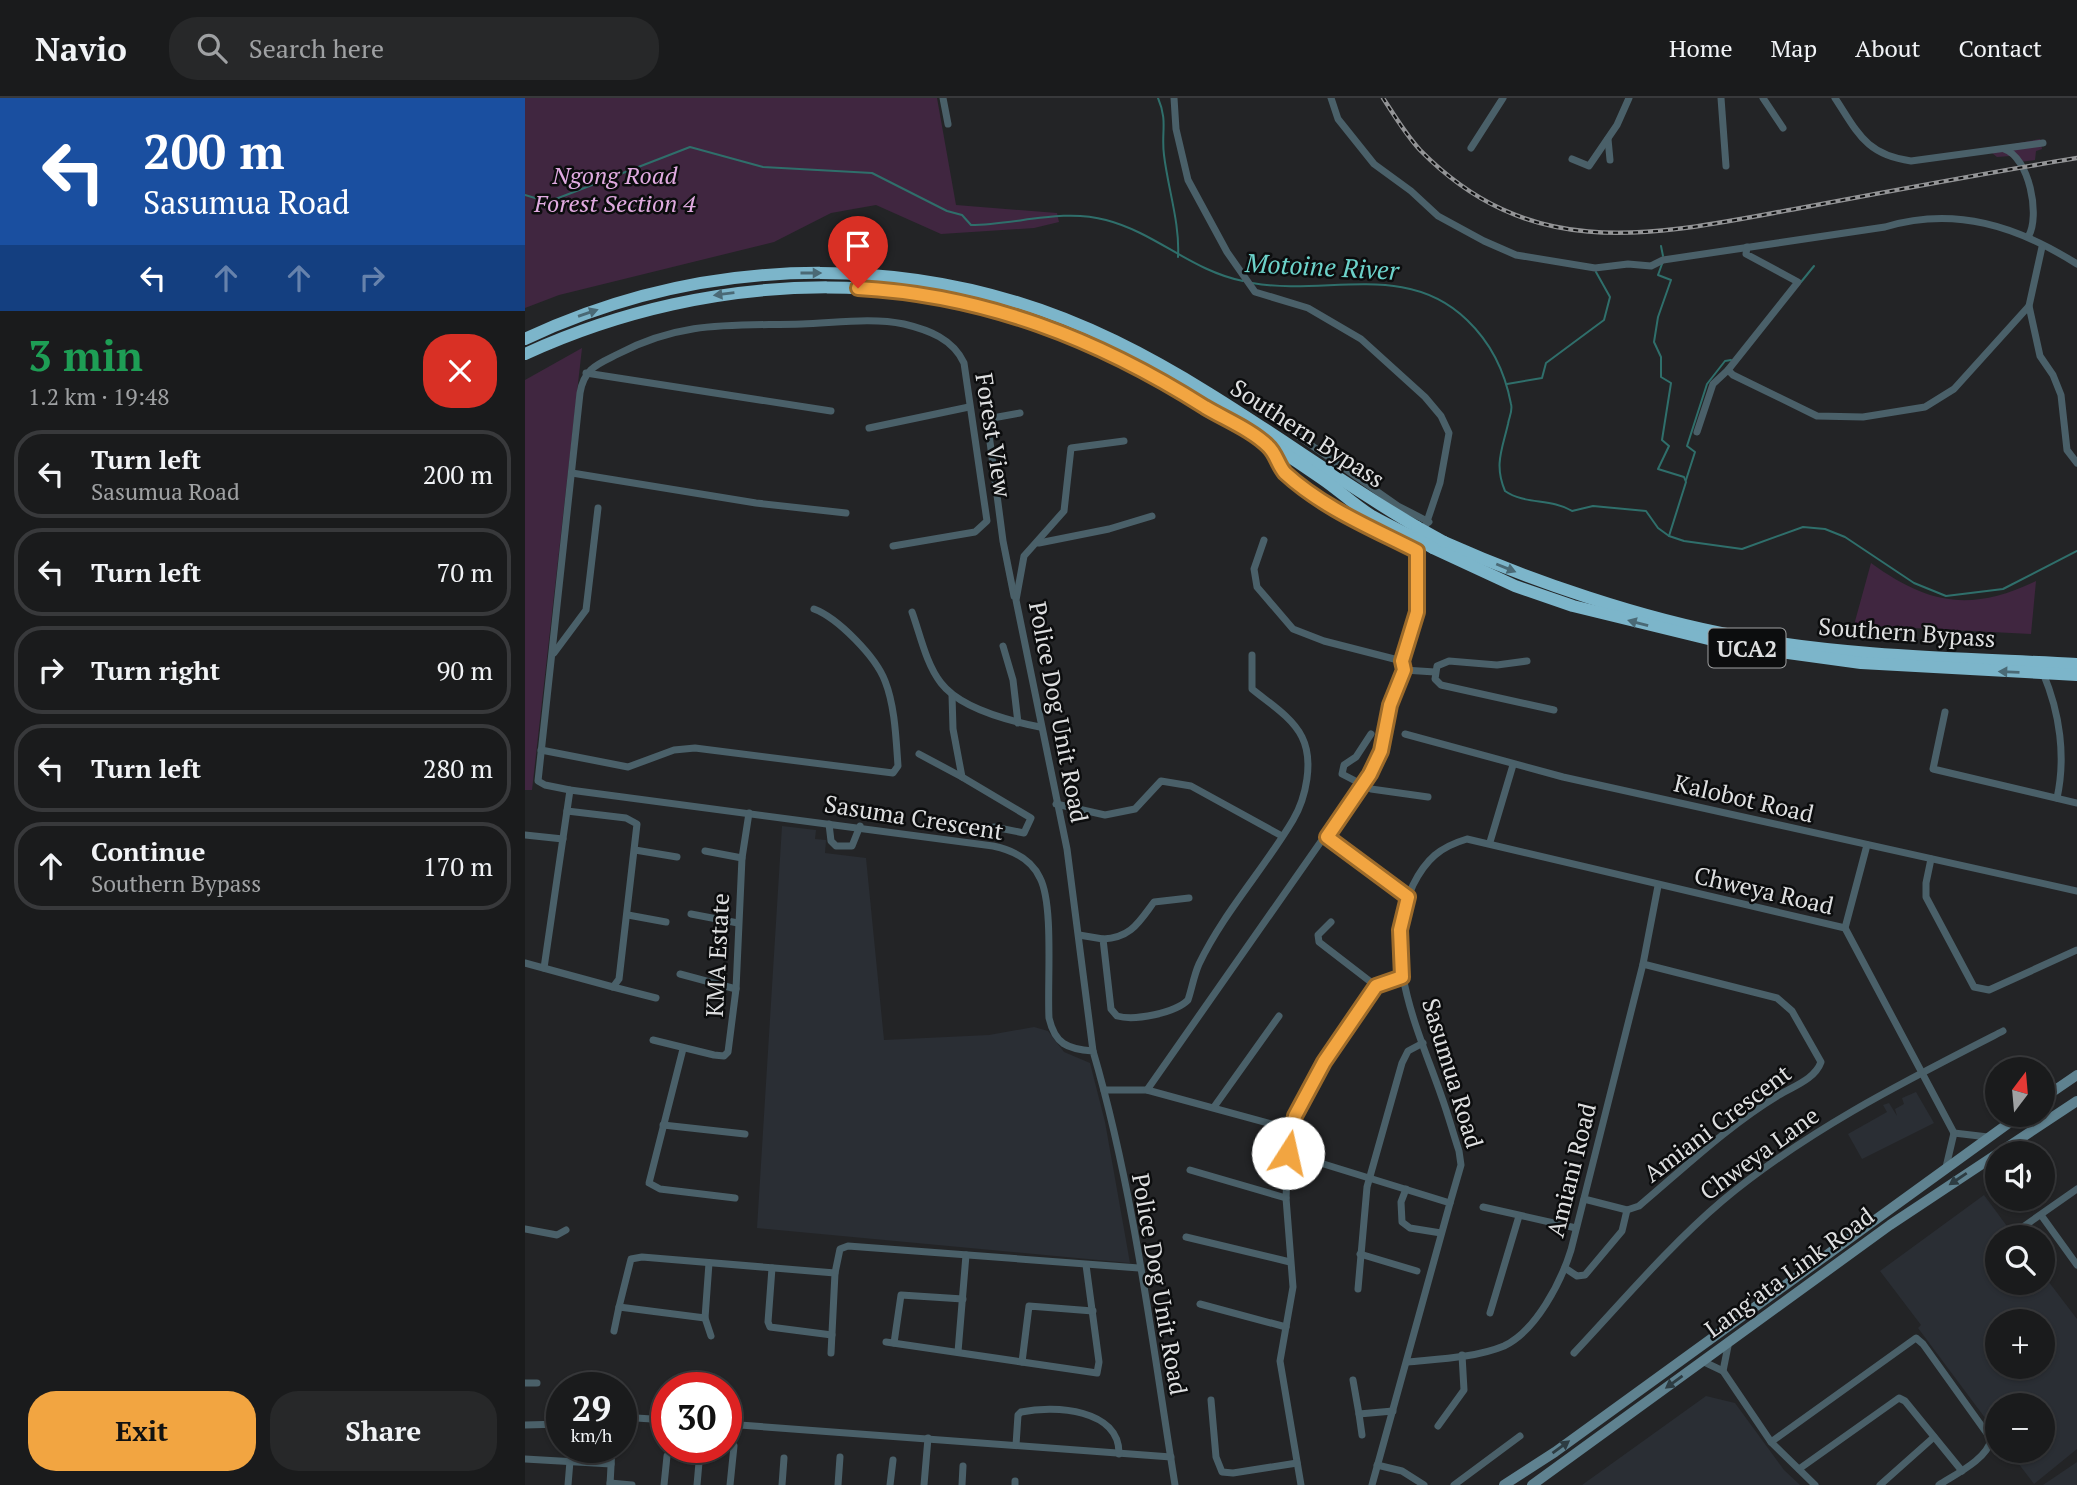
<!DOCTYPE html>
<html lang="en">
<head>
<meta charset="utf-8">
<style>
  :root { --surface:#1a1b1c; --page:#272829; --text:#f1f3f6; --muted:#9fa1a3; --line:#38393b; --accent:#f2a541 }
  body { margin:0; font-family:"PT Serif",serif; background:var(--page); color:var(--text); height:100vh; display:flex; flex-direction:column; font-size:26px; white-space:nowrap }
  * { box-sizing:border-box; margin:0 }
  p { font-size:23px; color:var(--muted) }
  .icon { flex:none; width:38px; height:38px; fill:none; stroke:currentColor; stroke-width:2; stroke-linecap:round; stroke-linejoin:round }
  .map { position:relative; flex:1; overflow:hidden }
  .drawer { display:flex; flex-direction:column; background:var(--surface); width:525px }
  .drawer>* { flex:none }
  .hud { background:#1a4fa0; color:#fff; overflow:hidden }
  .needle { width:46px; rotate:16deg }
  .tools { position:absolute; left:1460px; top:959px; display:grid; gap:14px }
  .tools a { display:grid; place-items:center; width:70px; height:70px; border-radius:50%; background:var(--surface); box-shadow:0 2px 5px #0004,0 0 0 2px var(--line); font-size:35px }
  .speed { position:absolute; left:21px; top:1274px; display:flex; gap:14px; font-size:35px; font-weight:700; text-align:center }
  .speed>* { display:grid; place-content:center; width:91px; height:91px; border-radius:50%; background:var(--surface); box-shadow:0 2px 5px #0004,0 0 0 2px var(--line); line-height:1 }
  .speed small { font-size:18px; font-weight:400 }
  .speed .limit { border:10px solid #d22; background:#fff; color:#111 }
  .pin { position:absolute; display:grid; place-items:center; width:60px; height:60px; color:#fff; margin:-72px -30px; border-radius:50% 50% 50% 0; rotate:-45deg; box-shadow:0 0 7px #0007 }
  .pin .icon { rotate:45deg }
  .me { position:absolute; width:77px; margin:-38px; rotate:10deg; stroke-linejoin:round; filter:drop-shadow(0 0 5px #0008) }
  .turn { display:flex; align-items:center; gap:24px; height:147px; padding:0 28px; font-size:32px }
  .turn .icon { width:91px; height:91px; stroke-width:2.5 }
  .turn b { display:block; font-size:49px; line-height:60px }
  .lanes { display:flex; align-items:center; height:66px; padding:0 28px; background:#0003; justify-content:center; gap:35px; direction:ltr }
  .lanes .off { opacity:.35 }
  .round { display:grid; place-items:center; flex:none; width:74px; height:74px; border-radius:28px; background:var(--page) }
  .summary { display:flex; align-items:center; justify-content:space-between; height:119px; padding:0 28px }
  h1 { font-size:42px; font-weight:600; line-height:52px; color:#1e9e55 }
  .button { display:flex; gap:14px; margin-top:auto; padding:14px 28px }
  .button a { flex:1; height:80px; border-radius:28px; background:var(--accent); color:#111; font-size:28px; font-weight:600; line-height:80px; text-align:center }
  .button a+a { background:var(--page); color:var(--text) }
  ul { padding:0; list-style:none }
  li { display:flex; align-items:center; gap:21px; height:88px; margin:0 14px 10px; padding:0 14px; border:4px solid var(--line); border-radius:28px }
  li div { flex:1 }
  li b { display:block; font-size:26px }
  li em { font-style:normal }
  header { display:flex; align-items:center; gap:42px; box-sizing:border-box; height:98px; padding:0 35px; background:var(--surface); border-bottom:2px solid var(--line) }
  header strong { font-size:33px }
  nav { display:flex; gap:38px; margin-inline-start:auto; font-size:24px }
  .search { width:490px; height:63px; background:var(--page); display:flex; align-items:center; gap:18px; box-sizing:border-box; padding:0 24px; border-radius:28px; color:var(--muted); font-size:26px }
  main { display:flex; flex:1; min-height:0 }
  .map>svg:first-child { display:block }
  .built { fill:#2a2e34; fill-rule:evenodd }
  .green { fill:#402640 }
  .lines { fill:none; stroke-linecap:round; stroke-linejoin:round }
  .stream { stroke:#2f6f6b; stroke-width:2 }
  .street { stroke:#4a6069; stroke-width:7 }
  .secondary { stroke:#5f8290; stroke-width:10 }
  .highway { stroke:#7cb5ca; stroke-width:12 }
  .rail-casing { stroke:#939496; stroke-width:4.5 }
  .rail { stroke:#0c0d0e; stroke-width:2; stroke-dasharray:5; stroke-linecap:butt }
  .highway-bridge { stroke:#7cb5ca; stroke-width:12 }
  .oneway { fill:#4a6975 }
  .oneway2 { fill:#2d3c42 }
  .route-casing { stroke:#9d6b2a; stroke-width:18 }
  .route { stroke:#f2a541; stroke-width:12 }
  .labels { text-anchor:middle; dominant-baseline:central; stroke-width:5; stroke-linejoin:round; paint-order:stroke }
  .shield { fill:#0c0d0e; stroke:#9fa0a1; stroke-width:2 }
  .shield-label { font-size:23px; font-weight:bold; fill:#dedfe0 }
  .park-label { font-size:24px; font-style:italic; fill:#e0aae0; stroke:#0c0d0e }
  .street-label { font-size:24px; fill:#dedfe0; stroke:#0c0d0e }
  .water-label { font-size:26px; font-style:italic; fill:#6cd2ca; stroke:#0c0d0e }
</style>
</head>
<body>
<header>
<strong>Navio</strong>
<div class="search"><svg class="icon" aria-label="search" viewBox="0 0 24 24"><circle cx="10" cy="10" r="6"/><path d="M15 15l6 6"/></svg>Search here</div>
<nav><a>Home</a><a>Map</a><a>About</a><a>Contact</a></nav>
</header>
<main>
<section class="drawer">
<div class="hud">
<div class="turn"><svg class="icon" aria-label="left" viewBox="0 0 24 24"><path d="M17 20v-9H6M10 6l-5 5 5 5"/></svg><div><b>200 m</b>Sasumua Road</div></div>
<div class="lanes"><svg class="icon" aria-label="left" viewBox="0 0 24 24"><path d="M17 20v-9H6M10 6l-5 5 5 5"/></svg><svg class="icon off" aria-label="ahead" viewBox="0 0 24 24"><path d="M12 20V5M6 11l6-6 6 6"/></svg><svg class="icon off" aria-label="ahead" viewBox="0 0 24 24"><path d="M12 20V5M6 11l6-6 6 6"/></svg><svg class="icon off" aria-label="right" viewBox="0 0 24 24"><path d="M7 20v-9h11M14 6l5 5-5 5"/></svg></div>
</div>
<div class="summary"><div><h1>3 min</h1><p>1.2 km · 19:48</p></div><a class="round" style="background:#d93025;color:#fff"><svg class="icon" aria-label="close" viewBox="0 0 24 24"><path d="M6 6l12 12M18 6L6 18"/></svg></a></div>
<ul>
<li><svg class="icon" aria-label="left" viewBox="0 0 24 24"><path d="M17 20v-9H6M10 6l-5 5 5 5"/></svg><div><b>Turn left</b><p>Sasumua Road</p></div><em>200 m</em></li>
<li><svg class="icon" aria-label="left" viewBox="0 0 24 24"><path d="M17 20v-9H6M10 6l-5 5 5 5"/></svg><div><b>Turn left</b></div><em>70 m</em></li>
<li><svg class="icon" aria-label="right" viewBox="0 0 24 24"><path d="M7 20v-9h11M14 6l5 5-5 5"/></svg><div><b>Turn right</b></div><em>90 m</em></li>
<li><svg class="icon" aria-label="left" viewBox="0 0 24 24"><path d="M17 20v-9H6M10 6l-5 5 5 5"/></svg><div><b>Turn left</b></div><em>280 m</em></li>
<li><svg class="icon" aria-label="ahead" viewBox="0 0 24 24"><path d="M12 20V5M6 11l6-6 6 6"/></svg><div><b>Continue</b><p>Southern Bypass</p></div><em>170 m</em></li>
</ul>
<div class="button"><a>Exit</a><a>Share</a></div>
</section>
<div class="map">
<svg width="1552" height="1387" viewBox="0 0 1552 1387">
  <rect width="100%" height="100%" fill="#232426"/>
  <g class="built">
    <path d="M257,728l34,4 -1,9 11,1 -1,13 41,5 18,182 105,-5 45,-8 14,4 16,21 26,11 15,59 25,141 -373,-35z"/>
    <path d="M1391,994l18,31 -72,36 -14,-25 39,-22 -4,-7 6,-2 8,13 -2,-7 9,-5 -2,-6z"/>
    <path d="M1459,1097l31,42h-18v46h45v-10l35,46v130l-43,35 -25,-33h33v-46h-45v29l-79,-106 3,-3 -41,-54zM1472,1223h45v46h-45z"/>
    <path d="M1181,1298l29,7 49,67 16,15h-218z"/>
    <path d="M1552,1364v23h-34z"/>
  </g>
  <g class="green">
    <path d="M0,0h412l19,107 101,8 2,9 -25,6 -93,6 -65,-29 -45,8 -57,29 -215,53 -34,13z"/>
    <path d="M1515,41l2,10 -6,2 -1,9 -16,2 -9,-6 -13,1 -10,-8z"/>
    <path d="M57,250l-50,442h-7v-410z"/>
    <path d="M1346,465c58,42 100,49 165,18l-5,53 -177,-9z"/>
  </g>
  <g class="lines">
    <g class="stream">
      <path d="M633,0c10,23 3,34 6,57 4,34 16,68 14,102"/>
      <path d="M0,97l23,7 142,-55 73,20 109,6 75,38 15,4 9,10c44,0 91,-17 135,-5 50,13 86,51 137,61"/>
      <path d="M1136,148l2,10"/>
      <path d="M1137,166l-4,11 13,5 -13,37 -4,25 7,15v20l10,6 -9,57 7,6 -11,23 26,8 2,5 -17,54"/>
      <path d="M1276,184l13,-16"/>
      <path d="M727,185c75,13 155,-22 215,37 23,22 38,52 44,84 2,7 -2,13 -3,20 -6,26 -14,41 -3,67 20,14 46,7 67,20l21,-5 53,5 12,17 11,8 15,5 58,8 61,-22 22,2 20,8 69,46 32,13 57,-7 74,-38"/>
      <path d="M982,286l35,-6 4,-15 58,-43 6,-23 -14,-25"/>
      <path d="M1161,382l9,-28 -8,-6 20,-62 18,-23 6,-1"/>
    </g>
    <g class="street">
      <path d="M418,0l5,26"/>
      <path d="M806,0l7,21 36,45 37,27 27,25 46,25 32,14 79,13 33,-4 23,2 12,-6 222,-33c70,-21 132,-1 192,37"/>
      <path d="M1196,0l5,68"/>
      <path d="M1238,0l20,30"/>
      <path d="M1310,0c23,35 31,57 76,63l132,-18"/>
      <path d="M1083,41l2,21"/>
      <path d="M946,50l32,-50"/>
      <path d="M1479,51c25,8 37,67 24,88"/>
      <path d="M1047,61l17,7 28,-41 12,-27"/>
      <path d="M1222,149l-1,7 52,28 -70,88 5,5 84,41 46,1 62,-10 29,-18 75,-83 13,-59"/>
      <path d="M1504,208l11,50 13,19 8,20 6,55 10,13"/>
      <path d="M61,275l245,38"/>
      <path d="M344,330l100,-21"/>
      <path d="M766,333l107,75 31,16"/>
      <path d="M1172,334l16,-48 15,-14"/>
      <path d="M744,349c30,54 95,78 148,104"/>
      <path d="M47,375l184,30 90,10"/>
      <path d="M739,442l-10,29 3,18 36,42 31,12 78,20"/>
      <path d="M514,445l70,-14 43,-13"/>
      <path d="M368,448l82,-14 12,-11 -23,-158c-11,-24 -35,-33 -60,-39 -32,-7 -70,-1 -102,0 -70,2 -119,-4 -184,30 -20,10 -34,14 -38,39l-42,388 7,4 25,5 423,56c19,4 38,12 47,32 14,27 7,106 9,140 6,26 18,31 44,33 41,140 59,290 82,434"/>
      <path d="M489,498l-11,-55 -16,-122 33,-6"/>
      <path d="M387,514c8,22 14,52 29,71 19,25 69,38 99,44"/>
      <path d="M478,548l10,34 5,43"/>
      <path d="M29,555l32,-43 12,-102"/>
      <path d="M1002,563l-30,4 -48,-4 -12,5 -2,13 6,6 113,25"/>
      <path d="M879,572l31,2"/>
      <path d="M1518,575c17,40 23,84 14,125"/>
      <path d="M427,597l1,34 9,48 69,41 -7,15 -30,-6"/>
      <path d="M1420,614l-12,57 144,34"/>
      <path d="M846,636l-15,23 -12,8 -2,9 29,15 57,8"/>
      <path d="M880,636l158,43 514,114"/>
      <path d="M16,652l87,17 46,-17 21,-2 198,25 5,-7c-2,-27 -3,-60 -13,-85 -9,-24 -47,-63 -71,-72"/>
      <path d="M394,656l43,23"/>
      <path d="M531,706l49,11 30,-6 26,-28 30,5 91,50"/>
      <path d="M304,726l2,17 5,5h16l8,-20"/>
      <path d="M0,737l38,4"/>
      <path d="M802,739l80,60"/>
      <path d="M965,744l23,-77"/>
      <path d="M110,752l42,7"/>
      <path d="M180,753l37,7"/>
      <path d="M1406,761l-5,24v14l48,90 15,3 88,-40"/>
      <path d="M166,816l47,9"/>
      <path d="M103,817l38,7"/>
      <path d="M806,824l-13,13 1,7 57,44"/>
      <path d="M1320,830l22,-83"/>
      <path d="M554,837l24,4 8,70 6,7c18,5 58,-3 71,-16 4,-12 6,-25 11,-36 25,-52 65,-95 94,-144 13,-22 21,-59 9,-83 -10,-20 -33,-34 -50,-48v-34"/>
      <path d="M578,841c28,-1 36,-17 51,-37l35,-4"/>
      <path d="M0,865l88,24 6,-8 18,-155 -11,-6 -59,-7"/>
      <path d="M19,870l26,-178"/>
      <path d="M155,876l56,15"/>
      <path d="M88,889l43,11"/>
      <path d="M128,942l61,15 10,1 4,-4 8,-63 6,-131 7,-45"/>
      <path d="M158,951l-34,134 11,6 75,9"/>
      <path d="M568,953l-26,-202 -51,-249 8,-44 40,-45 7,-63 53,-7"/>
      <path d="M579,992h43l143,39"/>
      <path d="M622,992l231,-330 12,-55 14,-35 -2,-9 14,-43 1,-67 23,-68 9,-50 -8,-17 -16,-19 -64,-58 -53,-31 -53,-16 -28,-40 -39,-72 -12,-51 -2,-31"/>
      <path d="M689,1009l65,-91"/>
      <path d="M138,1027l82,9"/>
      <path d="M1429,1035l34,4"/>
      <path d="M763,1055l-2,45 7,89 -13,74 21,124"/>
      <path d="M1421,1069l8,-34"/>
      <path d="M665,1072l96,28"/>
      <path d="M881,1091l-5,13 1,20 8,6 31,5"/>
      <path d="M1059,1101l43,11 12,-4c45,-38 90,-81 140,-111 15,-9 36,-16 42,-33l-29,-51 -15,-13 -134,-34"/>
      <path d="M925,1105l11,-38 -2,-14c-6,-18 -11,-37 -18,-56 -23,-66 -61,-141 -28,-210 13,-26 27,-38 54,-46l378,89 109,205"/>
      <path d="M958,1109l93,21"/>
      <path d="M1516,1117l36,50"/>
      <path d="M0,1131l32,6 9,-5"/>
      <path d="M1495,1131l57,-40"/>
      <path d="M661,1139l104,25"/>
      <path d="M835,1156l57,17"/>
      <path d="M184,1165l-4,55 6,18"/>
      <path d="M247,1170l-4,54 2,5 62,8"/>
      <path d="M1040,1170l12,8 8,-1 37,-44 5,-21"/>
      <path d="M833,1191l9,-102 35,-124 6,-12 15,-8"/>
      <path d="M675,1206l86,23"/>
      <path d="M965,1215l29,-97"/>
      <path d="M180,1220l-86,-11 12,-48 11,-2 193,16 5,-24 8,-3 291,22"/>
      <path d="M89,1233l5,-24"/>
      <path d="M361,1244l211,31 2,-11 -13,-97"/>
      <path d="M369,1245l7,-48 62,4"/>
      <path d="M433,1254l8,-97"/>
      <path d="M306,1255l4,-80"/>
      <path d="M1049,1255c48,-51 94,-106 148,-152 85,-71 183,-120 281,-170"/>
      <path d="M1177,1263l21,10 48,71 44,43"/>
      <path d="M497,1264l7,-56 64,5"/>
      <path d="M882,1264c30,-3 68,-4 97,-16 32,-15 57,-64 67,-96l72,-286 15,-78"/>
      <path d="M1198,1273l6,-30"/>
      <path d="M828,1282l6,34 34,-3"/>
      <path d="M0,1285h12"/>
      <path d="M686,1302l5,57 6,15 11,1 64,-10"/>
      <path d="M834,1316l3,21"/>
      <path d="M96,1319l46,3"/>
      <path d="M201,1326l445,33"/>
      <path d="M0,1327l37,-1"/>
      <path d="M913,1328l26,-36 -2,-35"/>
      <path d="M1246,1344l145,-104 7,6 68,95c-3,20 -37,36 -52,46"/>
      <path d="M491,1347l2,-30 3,-3c34,-7 99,-3 98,42"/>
      <path d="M0,1361l86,5"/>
      <path d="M852,1367l25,6 22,14"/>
      <path d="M1274,1371l100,-71 6,3 57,70"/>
      <path d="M85,1385l22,2"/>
      <path d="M43,1387l2,-24"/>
      <path d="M85,1387l2,-38"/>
      <path d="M139,1387l3,-29"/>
      <path d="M172,1387l3,-34"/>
      <path d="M205,1387l4,-39"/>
      <path d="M257,1387l2,-27"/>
      <path d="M313,1387l2,-28"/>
      <path d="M365,1387l3,-25"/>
      <path d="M399,1387l4,-47"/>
      <path d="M437,1387l1,-19"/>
      <path d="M490,1387v-4"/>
      <path d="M847,1387l78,-282 -162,-50 7,-36 29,-55 52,-76 26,-9"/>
      <path d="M929,1387l66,-49"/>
      <path d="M1355,1387l54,-48"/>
    </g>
    <g class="secondary">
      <path d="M1517,1001l35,-24"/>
      <path d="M979,1387l51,-33 465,-337"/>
      <path d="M1007,1387l358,-260 187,-124"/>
    </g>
    <g class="highway">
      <path d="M0,241c187,-88 404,-89 590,2 107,52 200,126 302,186"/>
      <path d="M0,256c189,-87 416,-93 602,7 66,35 133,75 194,117 18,12 33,27 51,38 14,8 29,15 43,22"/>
      <path d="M919,444c87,39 199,77 293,94 112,21 227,22 340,28"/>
      <path d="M908,450l82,38 58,20 164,40 124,17 216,12"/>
    </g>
    <defs>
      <path id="rail" d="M858,0c11,17 23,37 37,52 116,118 242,83 386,57 90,-17 180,-34 271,-49"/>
    </defs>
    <use href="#rail" class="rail-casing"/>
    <use href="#rail" class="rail"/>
    <g class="highway-bridge">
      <path d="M892,429l27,15"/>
      <path d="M890,440l18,10"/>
    </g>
  </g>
  <defs><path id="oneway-solid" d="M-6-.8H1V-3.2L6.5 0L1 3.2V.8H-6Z" transform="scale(1.75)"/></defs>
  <g class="oneway">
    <use href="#oneway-solid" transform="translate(286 175)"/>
    <use href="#oneway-solid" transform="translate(199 196) rotate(173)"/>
    <use href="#oneway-solid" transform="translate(63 215) rotate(-19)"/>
    <use href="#oneway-solid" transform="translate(981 470) rotate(22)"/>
    <use href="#oneway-solid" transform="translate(1113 525) rotate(-165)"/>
    <use href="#oneway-solid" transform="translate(1484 574) rotate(-178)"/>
  </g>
  <g class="oneway2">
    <use href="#oneway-solid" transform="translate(1433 1081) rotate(146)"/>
    <use href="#oneway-solid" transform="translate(1149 1284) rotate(144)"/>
    <use href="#oneway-solid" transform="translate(1036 1349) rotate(-36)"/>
  </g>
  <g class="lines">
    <defs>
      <path id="route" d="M333,190c127,7 240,51 347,119 20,12 47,23 63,39 8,7 10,19 17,27 38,35 87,55 132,78v61l-15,49 2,9 -14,35 -9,46 -11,23 -43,63 81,60 -8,33 2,47 -26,9 -52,76 -29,54 -7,37"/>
    </defs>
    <use href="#route" class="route-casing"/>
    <use href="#route" class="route"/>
  </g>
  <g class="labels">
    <rect class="shield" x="1183.5" y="530.5" width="77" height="39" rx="5"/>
    <g class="shield-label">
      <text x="1222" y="550">UCA2</text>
    </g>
    <g class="park-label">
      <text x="90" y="77">Ngong Road<tspan x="90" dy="28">Forest Section 4</tspan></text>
    </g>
    <g class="street-label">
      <text transform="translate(783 335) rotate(33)">Southern Bypass</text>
      <text transform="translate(469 337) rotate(81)">Forest View</text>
      <text transform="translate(1382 534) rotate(4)">Southern Bypass</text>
      <text transform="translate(534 614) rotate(79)">Police Dog Unit Road</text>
      <text transform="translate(1219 700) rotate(13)">Kalobot Road</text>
      <text transform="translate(389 719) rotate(9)">Sasuma Crescent</text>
      <text transform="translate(1239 792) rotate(13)">Chweya Road</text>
      <text transform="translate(192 857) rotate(-87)">KMA Estate</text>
      <text transform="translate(928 975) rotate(73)">Sasumua Road</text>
      <text transform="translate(1192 1025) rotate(-37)">Amiani Crescent</text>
      <text transform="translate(1234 1055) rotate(-36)">Chweya Lane</text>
      <text transform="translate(1046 1072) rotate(-76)">Amiani Road</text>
      <text transform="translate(1264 1174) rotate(-36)">Lang'ata Link Road</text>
      <text transform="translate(635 1186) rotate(80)">Police Dog Unit Road</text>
    </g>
    <g class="water-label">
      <text transform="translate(797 168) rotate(3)">Motoine River</text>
    </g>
  </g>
</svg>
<div class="tools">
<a><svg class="needle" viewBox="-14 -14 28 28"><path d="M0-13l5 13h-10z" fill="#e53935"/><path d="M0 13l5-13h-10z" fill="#9fa1a3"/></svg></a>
<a><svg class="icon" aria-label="sound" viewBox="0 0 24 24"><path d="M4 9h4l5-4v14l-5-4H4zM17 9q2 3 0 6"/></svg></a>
<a><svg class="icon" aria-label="search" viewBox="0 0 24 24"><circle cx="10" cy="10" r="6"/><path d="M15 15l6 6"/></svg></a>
<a>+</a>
<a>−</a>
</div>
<div class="speed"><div>29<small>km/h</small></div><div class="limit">30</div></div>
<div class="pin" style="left:333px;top:190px;background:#d93025"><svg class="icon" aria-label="arrive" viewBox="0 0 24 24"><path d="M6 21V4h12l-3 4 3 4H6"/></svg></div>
<svg class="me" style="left:763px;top:1055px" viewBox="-20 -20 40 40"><circle r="19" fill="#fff"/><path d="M0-13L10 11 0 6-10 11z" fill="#f2a541"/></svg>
</div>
</main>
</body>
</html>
